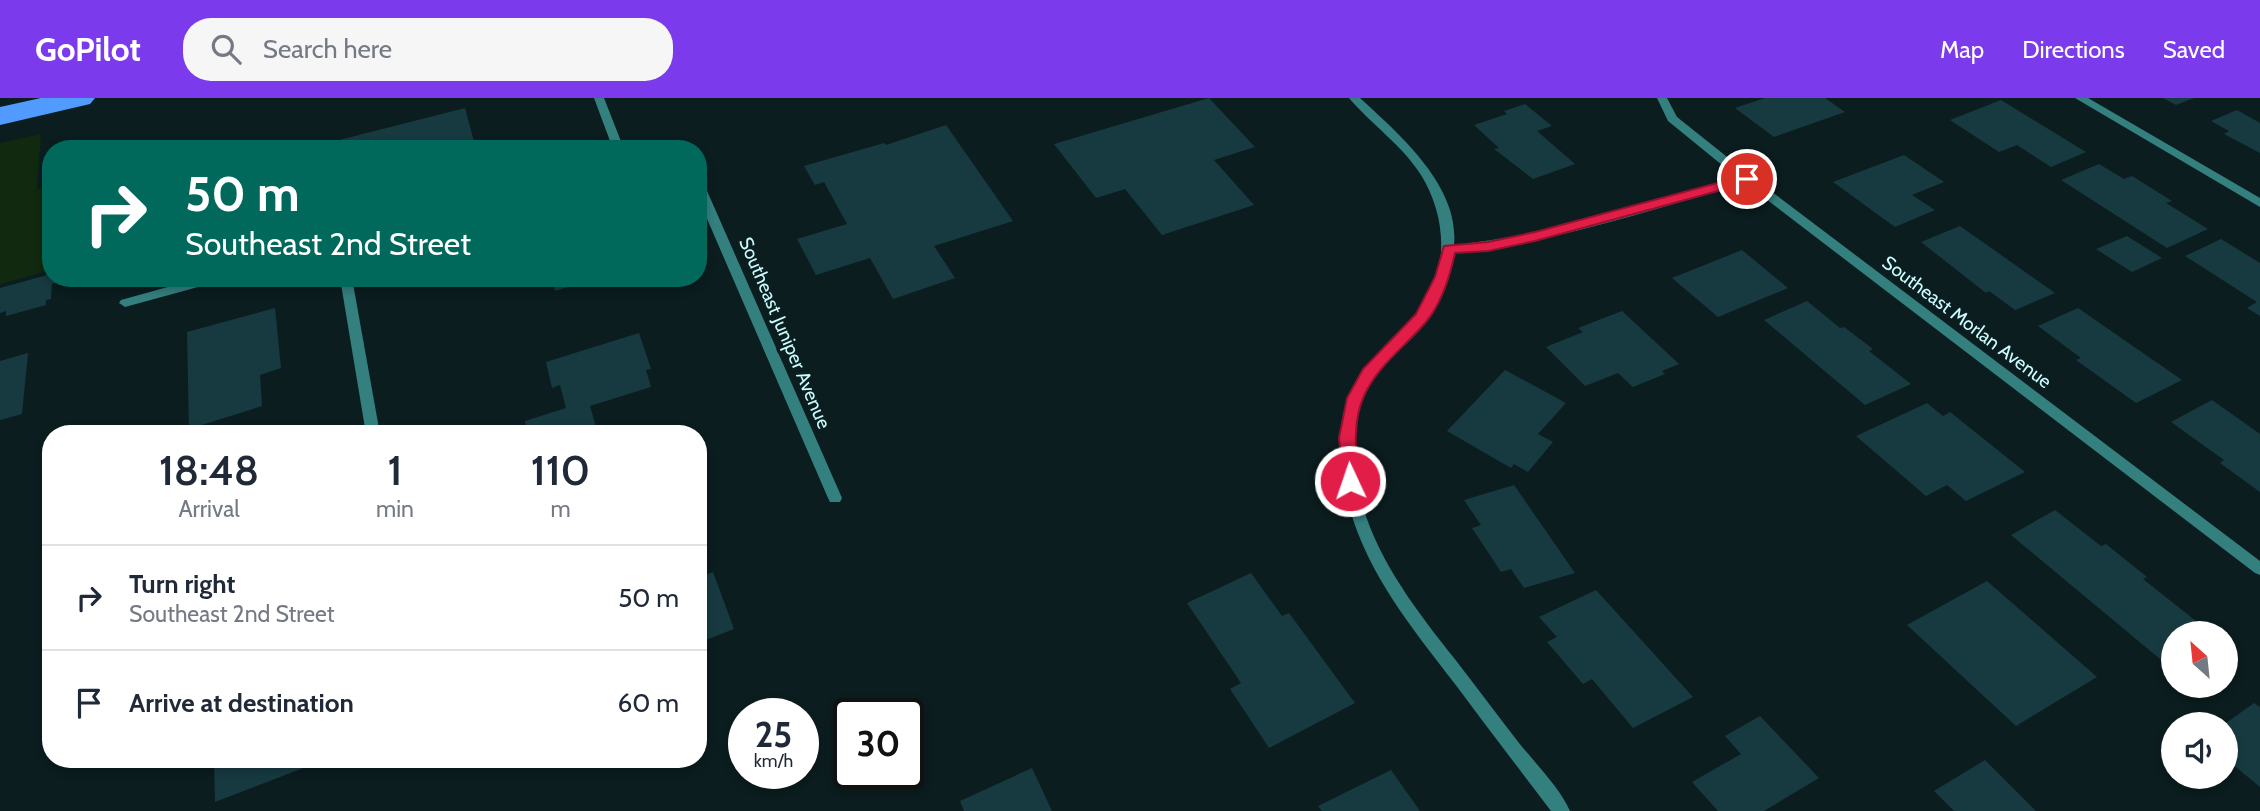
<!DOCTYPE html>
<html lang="en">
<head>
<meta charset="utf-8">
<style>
  :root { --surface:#fff; --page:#f6f6f7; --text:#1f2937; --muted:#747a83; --line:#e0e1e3; --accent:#7c3aed }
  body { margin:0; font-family:Cabin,sans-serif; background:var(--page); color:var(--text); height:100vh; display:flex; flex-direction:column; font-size:26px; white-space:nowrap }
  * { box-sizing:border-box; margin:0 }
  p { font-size:23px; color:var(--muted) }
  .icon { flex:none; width:38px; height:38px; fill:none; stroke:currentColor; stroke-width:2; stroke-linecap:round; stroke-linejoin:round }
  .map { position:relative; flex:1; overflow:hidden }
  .side { position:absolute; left:42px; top:327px; width:665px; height:343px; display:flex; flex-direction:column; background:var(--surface); border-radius:28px; box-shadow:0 4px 10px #0003 }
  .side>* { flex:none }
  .hud { position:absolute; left:42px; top:42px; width:665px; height:147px; border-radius:28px; box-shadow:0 4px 10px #0003; background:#00695c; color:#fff; overflow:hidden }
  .needle { width:46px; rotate:333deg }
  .controls { position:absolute; left:2161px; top:523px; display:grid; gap:14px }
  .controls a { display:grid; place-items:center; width:77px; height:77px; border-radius:50%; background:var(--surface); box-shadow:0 4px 10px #0003; font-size:35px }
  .speed { position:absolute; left:728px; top:600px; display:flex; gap:14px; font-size:35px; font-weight:700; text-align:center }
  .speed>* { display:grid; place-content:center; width:91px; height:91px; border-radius:50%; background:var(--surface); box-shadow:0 4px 10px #0003; line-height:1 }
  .speed small { font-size:18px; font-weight:400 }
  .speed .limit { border:4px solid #111; border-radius:10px; background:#fff; color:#111 }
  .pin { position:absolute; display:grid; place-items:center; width:60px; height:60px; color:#fff; margin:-30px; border:4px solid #fff; border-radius:50%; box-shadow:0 2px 7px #0007 }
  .me { position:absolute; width:77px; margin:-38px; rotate:357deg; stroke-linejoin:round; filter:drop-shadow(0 0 5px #0008) }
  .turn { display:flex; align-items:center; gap:24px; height:147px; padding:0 28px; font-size:32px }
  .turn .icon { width:91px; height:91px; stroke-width:2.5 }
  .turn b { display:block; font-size:49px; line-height:60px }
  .eta { display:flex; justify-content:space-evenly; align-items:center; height:119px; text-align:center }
  .eta b { font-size:42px; font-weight:600; line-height:49px }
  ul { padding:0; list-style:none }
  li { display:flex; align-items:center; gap:21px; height:105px; padding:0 28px; border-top:2px solid var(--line) }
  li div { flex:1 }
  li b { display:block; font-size:26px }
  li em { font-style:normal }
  header { display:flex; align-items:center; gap:42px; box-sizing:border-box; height:98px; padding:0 35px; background:var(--accent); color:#fff }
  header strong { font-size:33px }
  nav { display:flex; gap:38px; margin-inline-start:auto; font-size:24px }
  .search { width:490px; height:63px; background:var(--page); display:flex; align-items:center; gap:18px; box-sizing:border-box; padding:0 24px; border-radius:28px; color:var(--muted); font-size:26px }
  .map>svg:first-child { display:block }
  .green { fill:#11290e }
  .building { fill:#173a41 }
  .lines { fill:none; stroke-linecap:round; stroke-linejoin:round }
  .minor { fill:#34807f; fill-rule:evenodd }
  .primary { fill:#519bff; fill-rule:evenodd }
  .route { fill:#e11d48; stroke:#92132f; stroke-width:2 }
  .labels { text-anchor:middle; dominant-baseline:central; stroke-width:7; stroke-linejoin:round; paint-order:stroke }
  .street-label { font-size:19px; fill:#cafcff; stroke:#0b1d1f }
</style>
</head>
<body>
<header>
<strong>GoPilot</strong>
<div class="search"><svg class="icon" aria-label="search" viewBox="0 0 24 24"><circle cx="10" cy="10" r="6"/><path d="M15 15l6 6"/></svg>Search here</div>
<nav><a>Map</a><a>Directions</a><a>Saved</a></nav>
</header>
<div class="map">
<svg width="2260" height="713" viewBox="0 0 2260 713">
  <rect width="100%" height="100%" fill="#0b1d1f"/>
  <path class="green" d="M41,36l-4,55 14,-2v83l-51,14v-141z"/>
  <g class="building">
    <path d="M1209,0l46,49 -41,13 40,45 -92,30 -37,-46 -29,9 -42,-54z"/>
    <path d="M1765,0h60l20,14 -71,25 -39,-29z"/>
    <path d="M2163,0h31l-18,7z"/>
    <path d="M2001,2l85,52 -35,15 -34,-22 -18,7 -49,-32z"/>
    <path d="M1525,6l27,22 -15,5 38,33 -42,15 -39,-30 5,-1 -25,-23 33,-11 -3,-3z"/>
    <path d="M465,10l11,41h-168v-1z"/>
    <path d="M2237,12l23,13v30l-36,-19 5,-3 -18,-10z"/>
    <path d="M946,27l67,96 -79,25 21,32 -62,21 -23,-41 -54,17 -19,-36 50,-15 -23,-42 -9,3 -11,-19 80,-23 2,2z"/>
    <path d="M1904,57l40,27 -32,13 23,15 -40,17 -62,-45z"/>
    <path d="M2099,66l25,15 8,-3 40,25 -6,2 42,26 -41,19 -106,-68z"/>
    <path d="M1960,128l95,67 -40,17 -26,-19 -3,2 -65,-51z"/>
    <path d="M2127,138l35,22 -30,14 -36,-23z"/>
    <path d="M2221,141l39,24v53l-13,-8 10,-6 -72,-46z"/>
    <path d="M1742,152l46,38 -70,29 -46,-39z"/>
    <path d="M51,176v4h5v5l-4,1 -1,15 -5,1v5l-40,11v-5l-6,2v-25z"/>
    <path d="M552,180h44v1l-41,12z"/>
    <path d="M1807,203l33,27 4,-1 29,22 -4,2 42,33 -46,21 -101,-85z"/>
    <path d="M275,210l6,60 -21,7 2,31 -73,23 -2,-97z"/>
    <path d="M2078,210l104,72 -46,23 -60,-43 5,-2 -43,-32z"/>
    <path d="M1622,213l57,53 -17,7 3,3 -32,13 -15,-14 -33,13 -39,-39 37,-15 -5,-4z"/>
    <path d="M639,235l12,36 -5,1 5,17 -61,19 8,28h-71l-2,-13 41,-13 -6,-23 -8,3 -6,-26z"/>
    <path d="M28,255l-6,61 -22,6v-59z"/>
    <path d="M1505,272l61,33 -28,31 15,8 -25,30 -14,-8 -3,4 -64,-37z"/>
    <path d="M2212,302l48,34v58l-40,-29 4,-3 -53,-38z"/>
    <path d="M1927,305l16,13 7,-4 75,60 -59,29 -19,-16 -21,11 -70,-60z"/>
    <path d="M1514,387l61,88 -51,15 -13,-19 -10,3 -29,-44 9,-3 -17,-25z"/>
    <path d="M2055,412l46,36 5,-2 41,33 -4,2 63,50 -7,5h-25v16l-14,9 -149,-124z"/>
    <path d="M713,474l21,57 -36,14v-65z"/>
    <path d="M1251,475l31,43 7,-3 66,90 -86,45 -39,-59 11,-6 -54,-80z"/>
    <path d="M1987,483l110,96 -81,49 -109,-101z"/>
    <path d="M1596,492l97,107 -60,31 -41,-49 -9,5 -36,-42 10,-5 -18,-20z"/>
    <path d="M2254,605l6,4v80l-34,-28v-36z"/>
    <path d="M1760,618l59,62 -55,33h-46l-26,-29 49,-28 -16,-18z"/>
    <path d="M214,662h105v2l-104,40z"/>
    <path d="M1985,662l51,51h-82l-20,-20z"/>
    <path d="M1032,670l20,43h-88l-4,-10z"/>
    <path d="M1391,672l29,41h-98l-4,-5z"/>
  </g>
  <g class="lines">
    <g class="minor">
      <path d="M594,0h10l20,51h-11z"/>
      <path d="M1349,0h11c39,36 100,88 94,147 97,-10 190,-40 284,-67l-70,-57 -11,-23h10l10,19 74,59 509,385v14l-5,-2 -510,-390c-97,28 -192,60 -292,70 -3,24 -12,48 -27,68 -28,34 -61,51 -69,98 -16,93 43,171 97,239 22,28 43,57 65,85 16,20 41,45 51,68h-19c-32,-42 -64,-84 -96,-127 -50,-65 -105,-131 -113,-217 -3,-29 0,-61 16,-87 15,-26 41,-43 60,-66 32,-41 29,-97 3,-139 -19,-30 -49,-50 -72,-77z"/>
      <path d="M2075,0h13l172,100v9z"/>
      <path d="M698,82l6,4 138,314 -2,4h-10l-2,-4 -130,-300z"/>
      <path d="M200,180h22l-2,3 -95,26 -6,-4 2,-3z"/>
      <path d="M340,180h12l28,156h-14z"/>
    </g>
    <path class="primary" d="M41,0h54l-5,6 -90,21v-18z"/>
  </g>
  <path class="route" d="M1747,77l4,2v5l-216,59 -47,10 -33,2c-5,23 -14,51 -29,69 -21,25 -49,44 -62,74 -12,26 -8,58 -6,85l-2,5h-12l-5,-48 8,-40 16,-29 53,-55 19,-37 9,-31 44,-4 47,-10z"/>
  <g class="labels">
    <g class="street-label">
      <text transform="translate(1967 224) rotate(37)">Southeast Morlan Avenue</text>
      <text transform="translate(785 235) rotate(67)">Southeast Juniper Avenue</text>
    </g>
  </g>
</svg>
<div class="controls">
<a><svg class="needle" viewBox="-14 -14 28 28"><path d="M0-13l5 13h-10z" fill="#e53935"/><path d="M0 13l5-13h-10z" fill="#747a83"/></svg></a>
<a><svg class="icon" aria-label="sound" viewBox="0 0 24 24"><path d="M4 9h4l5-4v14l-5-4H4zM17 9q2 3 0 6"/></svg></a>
</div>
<div class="speed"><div>25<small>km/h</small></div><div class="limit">30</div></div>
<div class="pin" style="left:1747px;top:81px;background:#d93025"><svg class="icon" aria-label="arrive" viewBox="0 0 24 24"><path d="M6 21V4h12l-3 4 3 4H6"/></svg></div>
<svg class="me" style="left:1350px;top:383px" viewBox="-20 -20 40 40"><circle r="17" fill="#e11d48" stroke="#fff" stroke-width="3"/><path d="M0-11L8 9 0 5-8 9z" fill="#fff"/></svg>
<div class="hud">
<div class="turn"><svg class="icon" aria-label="right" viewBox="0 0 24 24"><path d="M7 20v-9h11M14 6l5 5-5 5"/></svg><div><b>50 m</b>Southeast 2nd Street</div></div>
</div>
<section class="side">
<div class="eta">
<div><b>18:48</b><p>Arrival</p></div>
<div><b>1</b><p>min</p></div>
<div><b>110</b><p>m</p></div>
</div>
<ul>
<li><svg class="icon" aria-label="right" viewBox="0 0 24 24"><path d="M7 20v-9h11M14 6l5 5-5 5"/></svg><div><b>Turn right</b><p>Southeast 2nd Street</p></div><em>50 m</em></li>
<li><svg class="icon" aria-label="arrive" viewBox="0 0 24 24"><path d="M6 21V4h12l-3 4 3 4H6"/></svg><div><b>Arrive at destination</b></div><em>60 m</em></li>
</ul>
</section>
</div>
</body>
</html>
